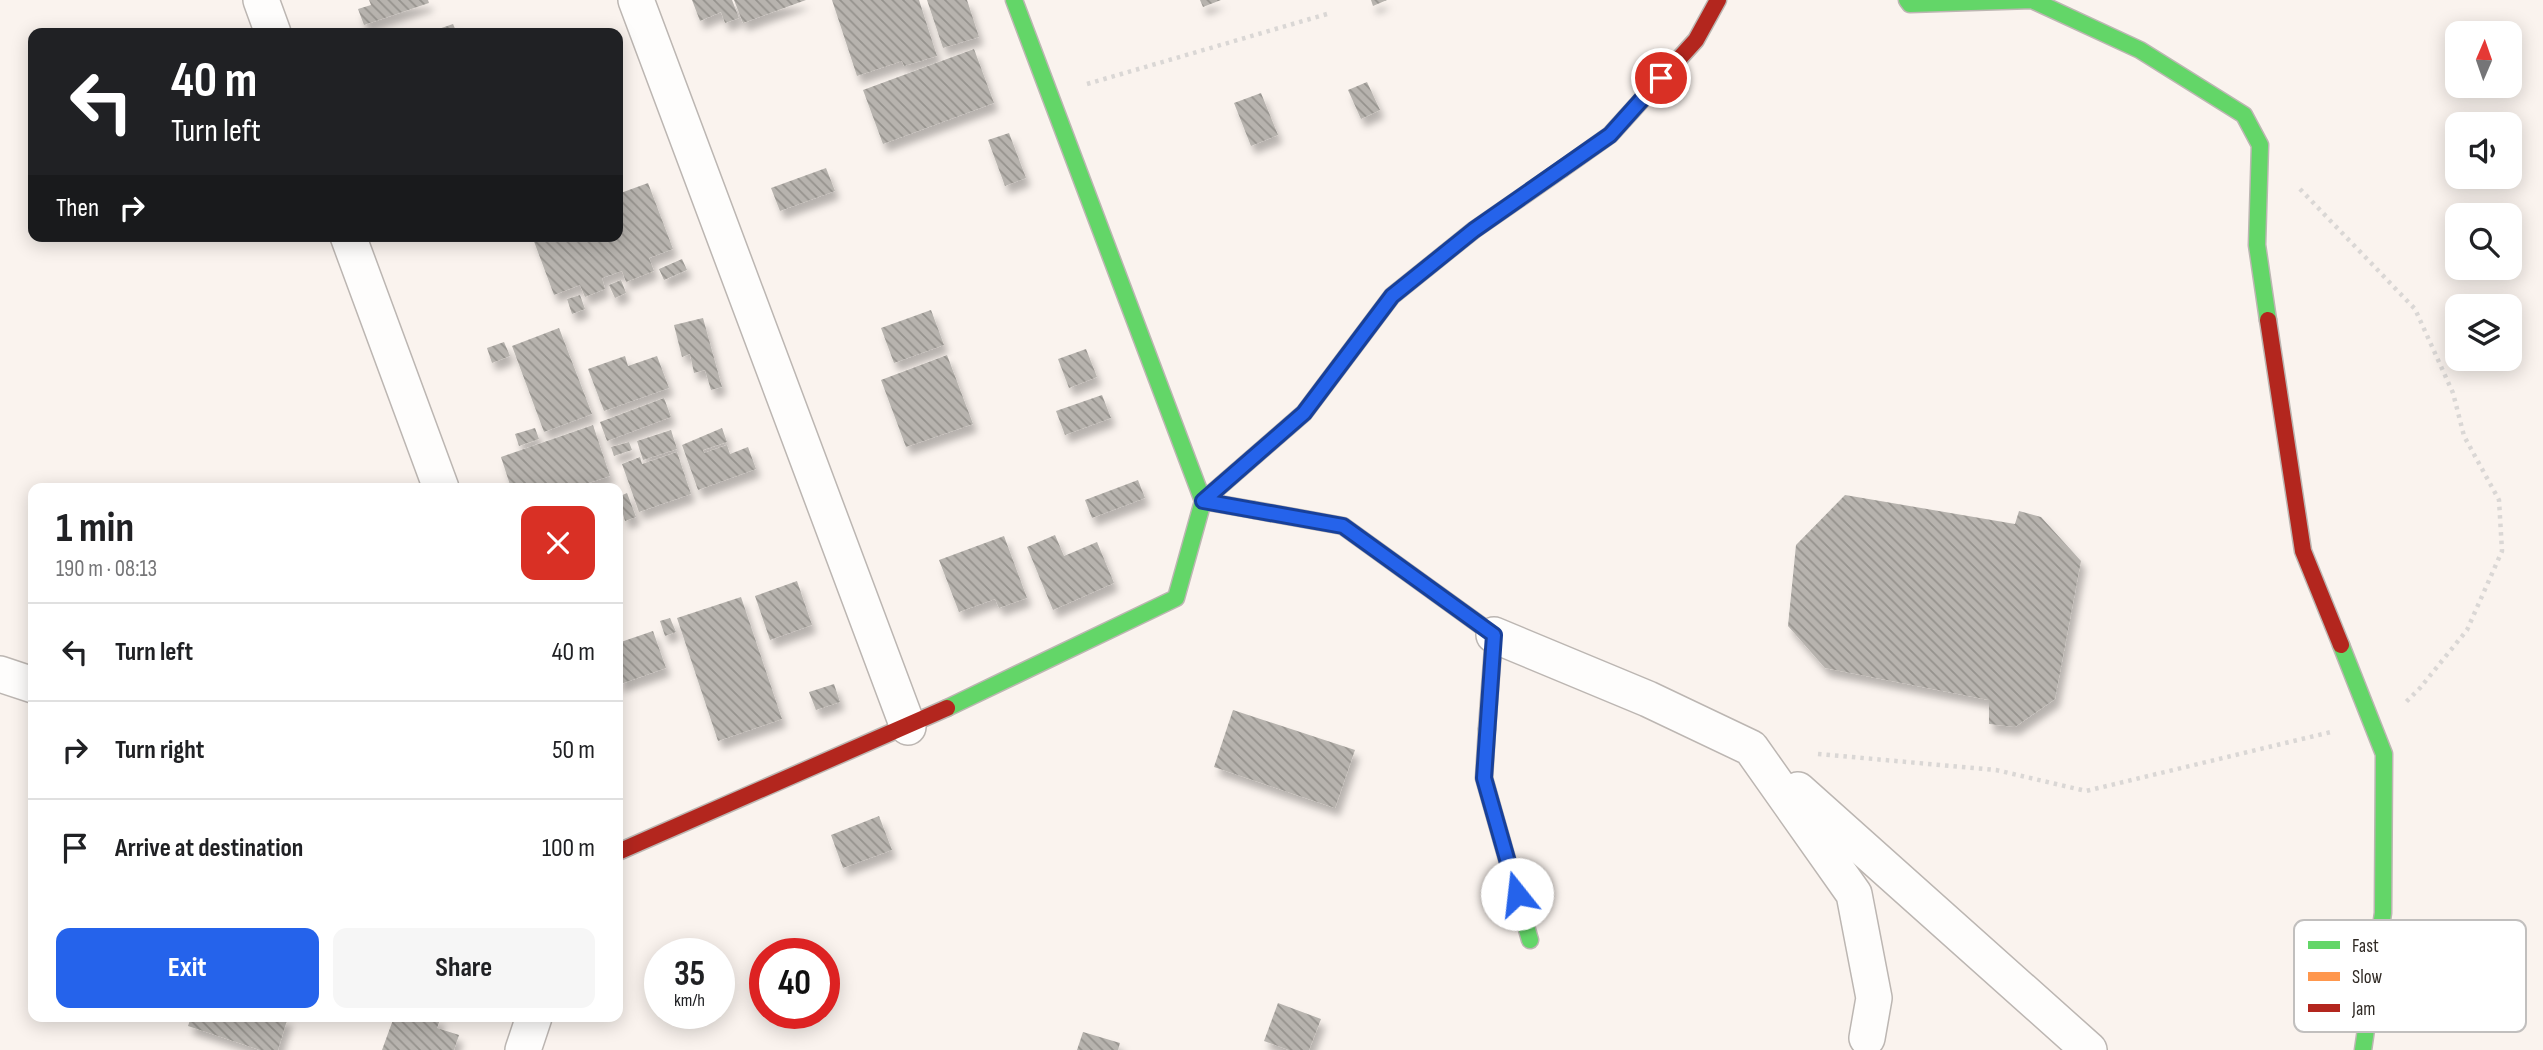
<!DOCTYPE html>
<html lang="en">
<head>
<meta charset="utf-8">
<style>
  :root { --surface:#fff; --page:#f6f6f6; --text:#202124; --muted:#757577; --line:#e0e0e0; --accent:#2563eb }
  body { margin:0; font-family:"Sofia Sans Condensed",sans-serif; background:var(--page); color:var(--text); height:100vh; display:flex; flex-direction:column; font-size:26px; white-space:nowrap }
  * { box-sizing:border-box; margin:0 }
  p { font-size:23px; color:var(--muted) }
  .icon { flex:none; width:38px; height:38px; fill:none; stroke:currentColor; stroke-width:2; stroke-linecap:round; stroke-linejoin:round }
  .map { position:relative; flex:1; overflow:hidden }
  .sheet { position:absolute; left:28px; top:483px; width:595px; height:539px; display:flex; flex-direction:column; background:var(--surface); border-radius:14px; box-shadow:0 4px 18px #0003 }
  .sheet>* { flex:none }
  .top-card { position:absolute; left:28px; top:28px; width:595px; height:214px; border-radius:14px; box-shadow:0 4px 18px #0003; background:#202124; color:#fff; overflow:hidden }
  .needle { width:46px; rotate:2deg }
  .buttons { position:absolute; left:2445px; top:21px; display:grid; gap:14px }
  .buttons a { display:grid; place-items:center; width:77px; height:77px; border-radius:14px; background:var(--surface); box-shadow:0 4px 18px #0003; font-size:35px }
  .speed { position:absolute; left:644px; top:938px; display:flex; gap:14px; font-size:35px; font-weight:700; text-align:center }
  .speed>* { display:grid; place-content:center; width:91px; height:91px; border-radius:50%; background:var(--surface); box-shadow:0 4px 18px #0003; line-height:1 }
  .speed small { font-size:18px; font-weight:400 }
  .speed .limit { border:10px solid #d22; background:#fff; color:#111 }
  .pin { position:absolute; display:grid; place-items:center; width:60px; height:60px; color:#fff; margin:-30px; border:4px solid #fff; border-radius:50%; box-shadow:0 2px 7px #0007 }
  .me { position:absolute; width:77px; margin:-38px; rotate:344deg; stroke-linejoin:round; filter:drop-shadow(0 0 5px #0008) }
  .turn { display:flex; align-items:center; gap:24px; height:147px; padding:0 28px; font-size:32px }
  .turn .icon { width:91px; height:91px; stroke-width:2.5 }
  .turn b { display:block; font-size:49px; line-height:60px }
  .then { display:flex; align-items:center; height:66px; padding:0 28px; background:#0003; gap:14px; font-size:26px }
  .round { display:grid; place-items:center; flex:none; width:74px; height:74px; border-radius:14px; background:var(--page) }
  .head { display:flex; align-items:center; justify-content:space-between; height:119px; padding:0 28px }
  h1 { font-size:42px; font-weight:700; line-height:52px }
  .action { display:flex; gap:14px; margin-top:auto; padding:14px 28px }
  .action a { flex:1; height:80px; border-radius:14px; background:var(--accent); color:#fff; font-size:28px; font-weight:700; line-height:80px; text-align:center }
  .action a+a { background:var(--page); color:var(--text) }
  ul { padding:0; list-style:none }
  li { display:flex; align-items:center; gap:21px; height:98px; padding:0 28px; border-top:2px solid var(--line) }
  li div { flex:1 }
  li b { display:block; font-size:26px }
  li em { font-style:normal }
  .map>svg:first-child { display:block }
  .building { fill:url(#building-back-hatch); filter:url(#shadow) }
  .lines { fill:none; stroke-linecap:round; stroke-linejoin:round }
  .street-casing { stroke:#bcb6b2; stroke-width:38 }
  .fast-casing { stroke:#bcb6b2; stroke-width:19 }
  .slow-casing { stroke:#bcb6b2; stroke-width:19 }
  .jam-casing { stroke:#bcb6b2; stroke-width:19 }
  .path { stroke:#dad7d5; stroke-width:4.5; stroke-dasharray:3.5 5; stroke-linecap:butt }
  .street { stroke:#fefdfc; stroke-width:35 }
  .fast { stroke:#63d668; stroke-width:16 }
  .slow { stroke:#ff974d; stroke-width:16 }
  .jam { stroke:#b3261e; stroke-width:16 }
  .route-casing { stroke:#184099; stroke-width:18 }
  .route { stroke:#2563eb; stroke-width:12 }
  .key { fill:#fff; stroke:#c1bfbe; stroke-width:2 }
  .key-label { font-size:19px; fill:#302a25 }
</style>
</head>
<body>
<div class="map">
<svg width="2543" height="1050" viewBox="0 0 2543 1050">
  <defs>
    <pattern id="building-back-hatch" width="6" height="6" patternUnits="userSpaceOnUse" patternTransform="scale(1.75)"><rect width="6" height="6" fill="#b7b3ae"/><path d="M-1 5l2 2M0 0l6 6M5-1l2 2" fill="none" stroke="#95928d"/></pattern>
    <filter id="shadow"><feDropShadow dx="4.5" dy="8" stdDeviation="3.5" flood-color="#0004"/></filter>
  </defs>
  <rect width="100%" height="100%" fill="#faf3ee"/>
  <g class="building">
    <path d="M369,0h59l1,3 -65,22 -6,-16 13,-4z"/>
    <path d="M692,0h40l7,18 -14,5 -4,-11 -21,9z"/>
    <path d="M734,0h72l-63,23z"/>
    <path d="M832,0h87l18,56 -33,10 -2,-5 -45,15z"/>
    <path d="M927,0h40l12,37 -36,11z"/>
    <path d="M1200,0h21l-18,7z"/>
    <path d="M1371,0h16l-14,6z"/>
    <path d="M453,24l4,9h-30z"/>
    <path d="M974,49l20,54 -111,41 -20,-54z"/>
    <path d="M1367,82l13,28 -19,9 -13,-29z"/>
    <path d="M1261,93l17,42 -27,11 -17,-43z"/>
    <path d="M1009,133l17,45 -21,8 -17,-46z"/>
    <path d="M826,168l9,23 -55,20 -9,-23z"/>
    <path d="M648,183l25,66 -24,9 5,13 -28,11 -4,-11 -20,7 3,11 -20,8 -5,-12 -26,10 -22,-59h86v-42z"/>
    <path d="M682,259l5,11 -23,10 -5,-11z"/>
    <path d="M621,280l5,13 -11,5 -6,-13z"/>
    <path d="M580,295l5,14 -13,5 -5,-15z"/>
    <path d="M931,310l13,35 -50,18 -13,-35z"/>
    <path d="M703,318l19,69 -11,3 -6,-20 -11,3 -4,-19 -8,3 -8,-32z"/>
    <path d="M559,328l33,86 -48,18 -32,-86z"/>
    <path d="M504,342l6,14 -18,7 -5,-15z"/>
    <path d="M1086,349l11,28 -28,11 -11,-29z"/>
    <path d="M947,355l26,69 -67,23 -25,-67z"/>
    <path d="M625,356l3,10 29,-10 12,32 -65,23 -16,-42z"/>
    <path d="M1102,395l9,23 -46,17 -9,-24z"/>
    <path d="M664,398l7,19 -64,24 -7,-19z"/>
    <path d="M593,425l17,51 -37,12h-62l-10,-31z"/>
    <path d="M535,428l4,11 -20,7 -4,-12z"/>
    <path d="M722,428l5,14 -24,8 1,3 23,-8 3,9 18,-7 8,22 -58,21 -16,-45z"/>
    <path d="M671,430l6,19 -34,11 -6,-19z"/>
    <path d="M629,442l3,8 -18,6 -3,-9z"/>
    <path d="M677,452l14,42 -52,18 -17,-48 18,-7 2,7z"/>
    <path d="M1138,480l7,18 -53,20 -7,-18z"/>
    <path d="M627,493l9,24 -11,4 -7,-24z"/>
    <path d="M1845,495l170,29 4,-13 22,6 40,44 -26,138 -40,28 -26,-3v-24l-164,-32 -37,-42 8,-81z"/>
    <path d="M1055,535l9,21 33,-14 17,41 -61,27 -26,-63z"/>
    <path d="M1004,536l23,62 -28,10 -4,-9 -36,13 -20,-52z"/>
    <path d="M797,581l15,44 -42,15 -15,-44z"/>
    <path d="M741,597l41,122 -64,22 -41,-123z"/>
    <path d="M670,618l6,14 -11,4 -5,-15z"/>
    <path d="M653,631l13,37 -48,17v-42z"/>
    <path d="M834,684l6,18 -24,8 -7,-18z"/>
    <path d="M1233,710l122,40 -20,58 -121,-41z"/>
    <path d="M879,816l13,34 -49,18 -12,-33z"/>
    <path d="M1278,1003l43,16 -12,31h-20l-25,-9z"/>
    <path d="M191,1017h97l-10,33h-18l-72,-24z"/>
    <path d="M394,1017h47l-4,11 22,7 -5,15h-72z"/>
    <path d="M1083,1032l37,11 -2,7h-41z"/>
  </g>
  <g class="lines">
    <defs>
      <g id="street">
        <path d="M261,0l12,33"/>
        <path d="M636,0l272,727"/>
        <path d="M348,236l93,252"/>
        <path d="M1494,635l154,64 103,49 103,146 20,104 -7,40"/>
        <path d="M0,674l33,11"/>
        <path d="M1798,790l291,260"/>
        <path d="M523,1050l11,-33"/>
      </g>
      <g id="fast">
        <path d="M1014,0l189,501 51,9"/>
        <path d="M1907,0l3,4 122,-4 108,50 104,65 16,30 -3,100 11,75"/>
        <path d="M2341,645l43,109 -1,159 -20,137"/>
        <path d="M947,708l229,-110 27,-97 101,-88 88,-117 82,-66 88,-61"/>
        <path d="M1487,729l-3,49 46,162"/>
      </g>
      <path id="slow" d="M1254,510l89,16 151,109 -7,94"/>
      <g id="jam">
        <path d="M1562,169l48,-34 86,-95 22,-40"/>
        <path d="M2268,320l35,231 38,94"/>
        <path d="M618,852l329,-144"/>
      </g>
    </defs>
    <use href="#street" class="street-casing"/>
    <use href="#fast" class="fast-casing"/>
    <use href="#slow" class="slow-casing"/>
    <use href="#jam" class="jam-casing"/>
    <g class="path">
      <path d="M1087,84l240,-70"/>
      <path d="M2300,189l115,120 38,84 11,43 35,64 3,51 -35,79 -47,58 -14,14"/>
      <path d="M1818,754l178,16 90,21 245,-59"/>
    </g>
    <use href="#street" class="street"/>
    <use href="#fast" class="fast"/>
    <use href="#slow" class="slow"/>
    <use href="#jam" class="jam"/>
  </g>
  <g class="lines">
    <defs>
      <path id="route" d="M1517,894l-33,-116 10,-143 -151,-109 -140,-25 101,-88 88,-117 82,-66 136,-95 51,-57"/>
    </defs>
    <use href="#route" class="route-casing"/>
    <use href="#route" class="route"/>
  </g>
  <rect x="2294" y="920" width="232" height="112" rx="10" class="key"/>
  <rect x="2308" y="941" width="32" height="8" fill="#63d668"/>
  <rect x="2308" y="972" width="32" height="9" fill="#ff974d"/>
  <rect x="2308" y="1004" width="32" height="8" fill="#b3261e"/>
  <g class="key-label">
    <text x="2352" y="952">Fast</text>
    <text x="2352" y="983">Slow</text>
    <text x="2352" y="1015">Jam</text>
  </g>
</svg>
<div class="buttons">
<a><svg class="needle" viewBox="-14 -14 28 28"><path d="M0-13l5 13h-10z" fill="#e53935"/><path d="M0 13l5-13h-10z" fill="#757577"/></svg></a>
<a><svg class="icon" aria-label="sound" viewBox="0 0 24 24"><path d="M4 9h4l5-4v14l-5-4H4zM17 9q2 3 0 6"/></svg></a>
<a><svg class="icon" aria-label="search" viewBox="0 0 24 24"><circle cx="10" cy="10" r="6"/><path d="M15 15l6 6"/></svg></a>
<a><svg class="icon" aria-label="layers" viewBox="0 0 24 24"><path d="M12 4l9 5-9 5-9-5zM3 14l9 5 9-5"/></svg></a>
</div>
<div class="speed"><div>35<small>km/h</small></div><div class="limit">40</div></div>
<div class="pin" style="left:1661px;top:78px;background:#d93025"><svg class="icon" aria-label="arrive" viewBox="0 0 24 24"><path d="M6 21V4h12l-3 4 3 4H6"/></svg></div>
<svg class="me" style="left:1517px;top:894px" viewBox="-20 -20 40 40"><circle r="19" fill="#fff"/><path d="M0-13L10 11 0 6-10 11z" fill="#2563eb"/></svg>
<div class="top-card">
<div class="turn"><svg class="icon" aria-label="left" viewBox="0 0 24 24"><path d="M17 20v-9H6M10 6l-5 5 5 5"/></svg><div><b>40 m</b>Turn left</div></div>
<div class="then">Then<svg class="icon" aria-label="right" viewBox="0 0 24 24"><path d="M7 20v-9h11M14 6l5 5-5 5"/></svg></div>
</div>
<section class="sheet">
<div class="head"><div><h1>1 min</h1><p>190 m · 08:13</p></div><a class="round" style="background:#d93025;color:#fff"><svg class="icon" aria-label="close" viewBox="0 0 24 24"><path d="M6 6l12 12M18 6L6 18"/></svg></a></div>
<ul>
<li><svg class="icon" aria-label="left" viewBox="0 0 24 24"><path d="M17 20v-9H6M10 6l-5 5 5 5"/></svg><div><b>Turn left</b></div><em>40 m</em></li>
<li><svg class="icon" aria-label="right" viewBox="0 0 24 24"><path d="M7 20v-9h11M14 6l5 5-5 5"/></svg><div><b>Turn right</b></div><em>50 m</em></li>
<li><svg class="icon" aria-label="arrive" viewBox="0 0 24 24"><path d="M6 21V4h12l-3 4 3 4H6"/></svg><div><b>Arrive at destination</b></div><em>100 m</em></li>
</ul>
<div class="action"><a>Exit</a><a>Share</a></div>
</section>
</div>
</body>
</html>
